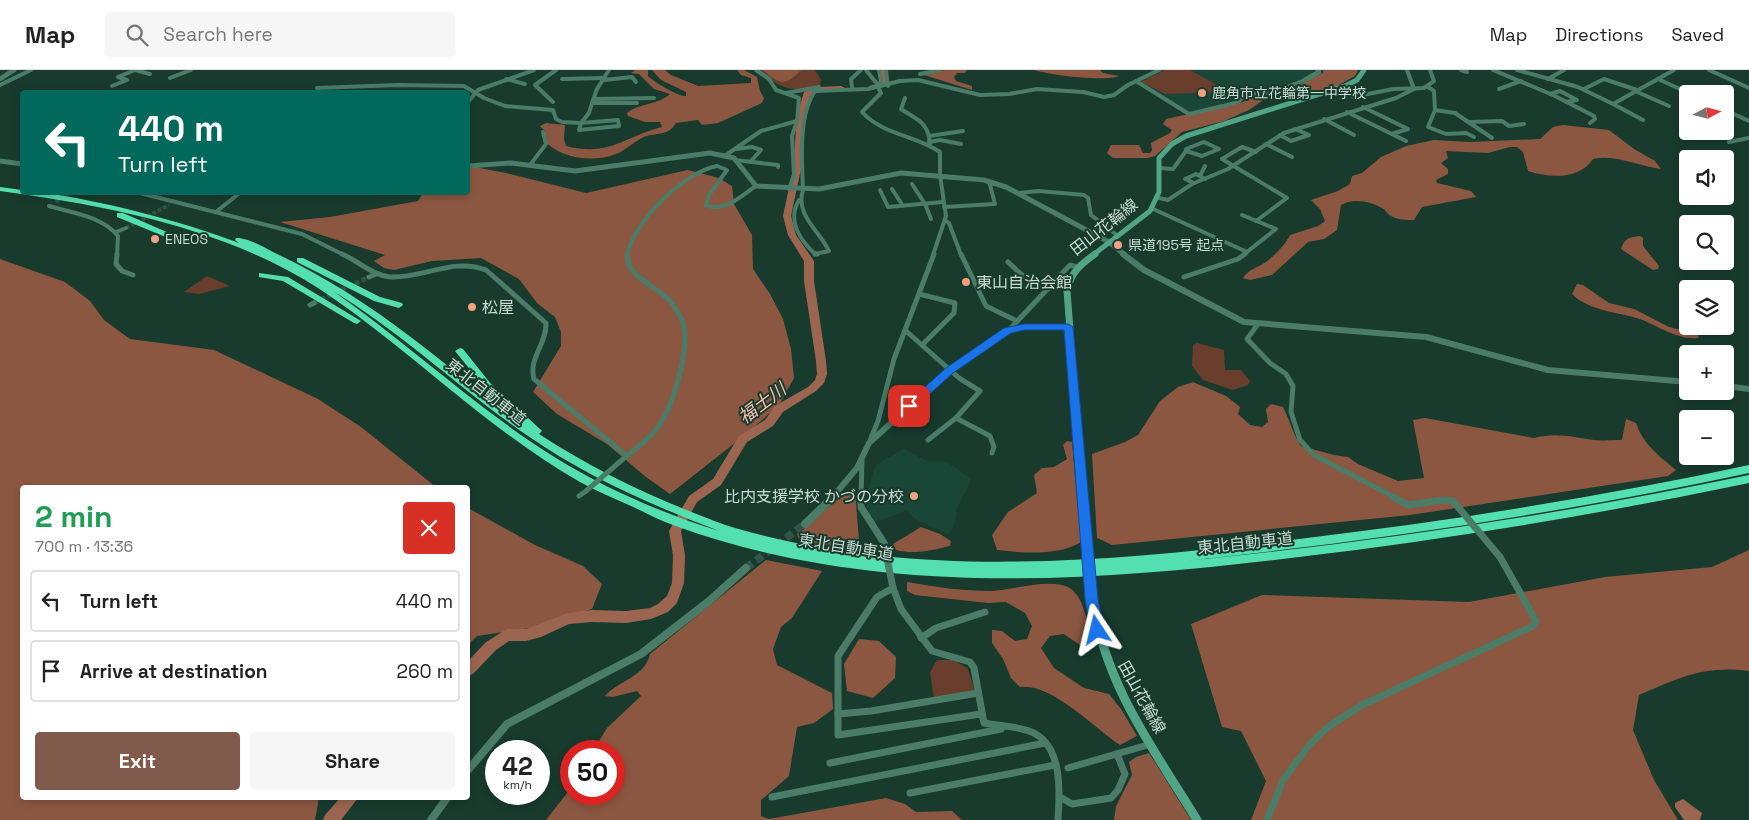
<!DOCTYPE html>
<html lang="en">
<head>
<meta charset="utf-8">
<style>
  :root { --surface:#fff; --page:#f6f6f6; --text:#222; --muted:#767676; --line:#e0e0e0; --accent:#805b4c }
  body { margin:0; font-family:"Space Grotesk","Noto Sans JP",sans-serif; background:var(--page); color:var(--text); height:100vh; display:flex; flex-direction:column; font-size:19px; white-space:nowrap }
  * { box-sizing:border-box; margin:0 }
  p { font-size:16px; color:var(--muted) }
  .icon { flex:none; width:28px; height:28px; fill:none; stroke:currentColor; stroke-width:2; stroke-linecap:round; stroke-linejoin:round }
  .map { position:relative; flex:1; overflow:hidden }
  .panel { position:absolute; left:20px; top:415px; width:450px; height:315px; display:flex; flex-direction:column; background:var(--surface); border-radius:5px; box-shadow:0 2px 8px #0003 }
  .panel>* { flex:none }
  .hud { position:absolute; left:20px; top:20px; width:450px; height:105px; border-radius:5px; box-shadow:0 2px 8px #0003; background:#00695c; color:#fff; overflow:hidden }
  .needle { width:32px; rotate:83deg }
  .fabs { position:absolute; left:1679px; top:15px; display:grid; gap:10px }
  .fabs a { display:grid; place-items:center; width:55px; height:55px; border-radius:5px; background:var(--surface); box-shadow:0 2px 8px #0003; font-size:25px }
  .speed { position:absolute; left:485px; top:670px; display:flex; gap:10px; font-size:25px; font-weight:700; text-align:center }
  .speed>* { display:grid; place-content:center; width:65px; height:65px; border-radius:50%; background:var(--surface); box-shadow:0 2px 8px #0003; line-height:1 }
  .speed small { font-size:12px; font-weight:400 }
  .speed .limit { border:8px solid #d22; background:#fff; color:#111 }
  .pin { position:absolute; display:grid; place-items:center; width:42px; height:42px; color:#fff; margin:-21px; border-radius:10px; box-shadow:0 2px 8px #0006 }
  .me { position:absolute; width:55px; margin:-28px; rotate:350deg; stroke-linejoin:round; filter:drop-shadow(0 0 4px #0008) }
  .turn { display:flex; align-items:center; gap:18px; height:105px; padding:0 15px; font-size:22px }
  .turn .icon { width:65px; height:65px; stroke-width:2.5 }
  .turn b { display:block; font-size:35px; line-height:42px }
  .round { display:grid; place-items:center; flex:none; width:52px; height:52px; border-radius:5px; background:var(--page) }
  .overview { display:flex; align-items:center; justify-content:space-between; height:85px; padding:0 15px }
  h1 { font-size:30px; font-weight:800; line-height:38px; color:#1e9e55 }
  .cta { display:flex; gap:10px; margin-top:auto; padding:10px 15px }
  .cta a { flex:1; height:58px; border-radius:5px; background:var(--accent); color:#fff; font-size:20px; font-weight:800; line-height:58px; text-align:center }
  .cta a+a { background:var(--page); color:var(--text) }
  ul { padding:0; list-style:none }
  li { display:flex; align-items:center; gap:15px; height:62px; margin:0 10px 8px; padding:0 5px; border:2px solid var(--line); border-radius:5px }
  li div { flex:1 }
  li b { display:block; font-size:19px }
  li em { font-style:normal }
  header { display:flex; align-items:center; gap:30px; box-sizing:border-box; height:70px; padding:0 25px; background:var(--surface); border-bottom:1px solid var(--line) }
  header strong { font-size:24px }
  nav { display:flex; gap:28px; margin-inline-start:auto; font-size:18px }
  .search { width:350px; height:45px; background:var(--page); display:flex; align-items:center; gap:12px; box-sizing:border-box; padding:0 18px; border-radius:5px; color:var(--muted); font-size:19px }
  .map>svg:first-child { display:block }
  .built { fill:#194636 }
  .green { fill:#6a3e2c }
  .forest { fill:#8c5741 }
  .water { fill:#9c6550 }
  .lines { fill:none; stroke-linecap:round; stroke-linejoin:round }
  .river { fill:#9c6550; fill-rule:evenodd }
  .minor-tunnel-far1 { stroke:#325347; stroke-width:4; stroke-dasharray:4 2; stroke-linecap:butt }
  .minor-tunnel { stroke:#325347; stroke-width:5; stroke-dasharray:5 2.5; stroke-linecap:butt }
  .tertiary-tunnel { stroke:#325347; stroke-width:8; stroke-dasharray:8 4.5; stroke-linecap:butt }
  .minor-far2 { stroke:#4a7c68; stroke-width:4 }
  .minor-far1 { stroke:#4a7c68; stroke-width:5 }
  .minor { stroke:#4a7c68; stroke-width:7 }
  .tertiary-far2 { stroke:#4a7c68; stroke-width:5 }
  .tertiary-far1 { stroke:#4a7c68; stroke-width:6 }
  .tertiary { stroke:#4a7c68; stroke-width:8 }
  .secondary-far2 { stroke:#51a486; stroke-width:5 }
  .secondary-far1 { stroke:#51a486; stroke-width:7 }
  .secondary { stroke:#51a486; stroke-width:9 }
  .motorway { fill:#54dfb0; fill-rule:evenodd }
  .minor-bridge-far1 { stroke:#4a7c68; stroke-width:5 }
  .minor-bridge { stroke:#4a7c68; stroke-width:7 }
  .secondary-bridge { stroke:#51a486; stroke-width:9 }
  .route { fill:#1a73e8; stroke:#114b97 }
  .poi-dot { fill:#f2a080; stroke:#183b2e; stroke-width:2 }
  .labels { text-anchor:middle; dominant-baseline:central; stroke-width:4; stroke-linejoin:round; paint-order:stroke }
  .far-poi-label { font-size:14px; fill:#c8dcd3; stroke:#183b2e; text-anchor:start }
  .street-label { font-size:16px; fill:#c8dcd3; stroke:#183b2e }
  .poi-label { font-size:16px; fill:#c8dcd3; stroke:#183b2e; text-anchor:start }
  .water-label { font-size:18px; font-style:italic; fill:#f5c1ae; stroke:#183b2e }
</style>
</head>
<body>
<header>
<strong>Map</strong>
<div class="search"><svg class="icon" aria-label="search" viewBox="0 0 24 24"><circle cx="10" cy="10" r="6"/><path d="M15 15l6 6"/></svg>Search here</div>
<nav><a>Map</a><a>Directions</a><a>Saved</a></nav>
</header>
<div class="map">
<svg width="1749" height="750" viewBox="0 0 1749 750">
  <rect width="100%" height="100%" fill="#183b2e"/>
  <g class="built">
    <path d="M1161,0h151l2,1 -1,3 -29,12 -28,4 -14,5 -4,5 -11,3 -39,9 -49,-30z"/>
    <path d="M904,379l25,13h18l23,16 1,3 -14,27 -3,19 -7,7 -30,-14 -11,-9 -32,12 -4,-7 -5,-14 9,-33 6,-7z"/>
  </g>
  <g class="green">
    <path d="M759,0h56l6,10 -1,6c-30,6 -38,4 -61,-16z"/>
    <path d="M1165,0h25l31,17 -3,5 -53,2 -24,-12z"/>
    <path d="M207,206l23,10 -31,8 -15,-2z"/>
    <path d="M1197,273l27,7 1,20h16l9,11 -2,4 -15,5 -30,-10 -11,-14 1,-21z"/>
    <path d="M937,590h17l14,9 6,20 -2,3 -38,7 -4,-27z"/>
  </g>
  <g class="forest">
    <path d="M635,0h13v6c6,6 31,21 38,20v-4l-25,-12 -9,-10h13l6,5 27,11 53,-3v-5l-10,-3 -4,-5h7l13,7 3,14 4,7 -2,5 -44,20 -16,2 -4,-5 -22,3c-7,12 -17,10 -30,13 -11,4 -19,14 -30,18 -22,9 -56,5 -72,-14l1,-9 -5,-5 6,-3 19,2 -1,14 2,7c44,11 57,-9 96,-19l-2,-5h-15l-17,-6 -1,-3c12,-10 31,-8 43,-19l-16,-5 -15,-15 -8,-1z"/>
    <path d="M763,0h38c-16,17 -22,14 -38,0z"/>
    <path d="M945,0h22l-2,3h-8l-3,4 2,4 16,5v4l-48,-15z"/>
    <path d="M1034,0h66l3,3 16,3c-15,6 -69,-1 -85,-6z"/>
    <path d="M1323,0h35l-3,6 -18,10 -38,12h-33l-17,12 -25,11 -42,11 -27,24 -7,2h-35l-6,-5 4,-8h28l4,8h7l2,-3 -1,-7 19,-10 2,-3 -9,-6 3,-5 77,-17 11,-7 37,-6 32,-16z"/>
    <path d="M1563,55l46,5 25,19 21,12 6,8c-23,-3 -45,-15 -68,-10 -14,21 -43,19 -65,12l-5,-19 -6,-5h-7l-22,6 -42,-2 2,7 -7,5 7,6v5l-12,6 1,3 34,8 5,6 -54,10 -8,13c-7,0 -17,0 -23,-4 -4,-2 -5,-6 -9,-8 -12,-7 -30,-10 -41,-3l-4,25 -13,9 -16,3 -36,33 -22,5 -7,-2c6,-9 14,-10 23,-16 8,-6 19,-17 24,-27l28,-9 7,-5 -5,-12 -9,-9 27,-9 12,-7 2,-8 10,-3 19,-16 25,-11 28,-6 36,2 70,-3 13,-12z"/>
    <path d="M474,97l32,6 80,20 102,-23 31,8 13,8 2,18 18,31 1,34 17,25 13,25 8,30 3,29 -15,27 -34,30 -75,59 -24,-17 -39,-33 -50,-30 -24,-22 28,-46v-14l-6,-15 -18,-14 -18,-24 -38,-21 -49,3 -38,9 -10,-2 -10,-7 11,-6 -105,-33 50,-5 88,-16 5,-8 45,-1v-23z"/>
    <path d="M1640,166l3,2v8l16,20 -1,3 -5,1 -32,-21c4,-11 8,-12 19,-13z"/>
    <path d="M0,189l65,23 25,19 14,19 26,19 84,11 104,49 43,28 75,60 -414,1v310h297l-4,22h-315z"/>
    <path d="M1577,214l6,1 26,18 25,6 35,18 22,5 8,4 -1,2c-22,2 -39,-12 -58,-19 -22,-7 -51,-8 -68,-25z"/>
    <path d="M1193,312l33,14 14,11 -2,7 12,11 12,2 6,-5 -2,-13 5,-5 12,3c7,14 10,27 18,39l33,9 14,2 10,7 40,17 26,-3 -11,-58 12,-2 109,20c22,-6 39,-1 60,2 9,1 19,0 28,0l4,-21 10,4c7,21 23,33 40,47l-8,6 -258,39 -298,30 -15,-7 -5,-84 33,-12 13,-7 22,-34 18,-14z"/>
    <path d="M1067,371l5,1 9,100c-22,14 -59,11 -84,8l-5,-15 16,-23 29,-19 -3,-18 8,-7 12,-1 13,-8 -4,-14z"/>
    <path d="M851,418l4,2 4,51 -7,9 -6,1 -47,-12 -2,-5z"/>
    <path d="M468,438l67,37 48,21 19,18 -10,25 -48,17 -67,10 -9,9z"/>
    <path d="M921,457l19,7 11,7 -1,5c-18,4 -35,9 -54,4l-3,-6z"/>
    <path d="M1749,480v121c-45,-6 -70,7 -110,24l-6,35 21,50 24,40h-427l15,-39 -25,-50 -19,-4 -31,-103 71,-29 207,7 136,-25 107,-10z"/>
    <path d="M766,490l56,11 -30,47 -11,9 -8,22 4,16 55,28 1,16 -19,14 -17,4 -8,49 -28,24v16l8,3 117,-21 19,6 11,8 36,-1 10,9h-416l25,-32v6h43v-43h-21l14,-23 34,-32 -4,-5 -24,6 -8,-1c14,-16 40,-19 45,-42z"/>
    <path d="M907,512c28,5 56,9 84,9 21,-1 58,-13 77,-4 17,9 19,38 24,55l-2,6h-6l-20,-14 -14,2 -9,12 13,20 30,20 25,6 12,15 16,27 -17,9c-26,-17 -68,-62 -100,-58l-9,-9 -8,-19 -11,-16v-13l10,1 13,10 12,-2 5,-13 -7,-13 -19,-11 -18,1 -73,-8 -8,-4z"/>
    <path d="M859,569l20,2 17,16 -1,21 -22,20 -26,-7 -3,-27z"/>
    <path d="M1149,683l42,67h-77l2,-14 16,-31 -3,-13 7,-5z"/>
  </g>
  <path class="water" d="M1683,729l19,14 -2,7h-16l-9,-13v-4z"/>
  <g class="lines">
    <g class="river">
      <path d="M879,0h6l2,14 -18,4v-2l11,-3z"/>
      <path d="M818,17l23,-1 4,2c-10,5 -24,2 -35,7l-5,20 -4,54 -10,47 5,19 18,26v20l12,80 1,13 -3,9 -8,8 -33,21 -10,14 -26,16 -26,43 -24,17 -16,29 4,24 -1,28 -7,20 -9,9 -17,7 -25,4 -34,-1 -23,2 -28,13 -15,4h-17l-13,9 -23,24 -5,2v-15l18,-19 21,-13h19l42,-16 24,-3 34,1 24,-3 8,-4 9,-8 5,-13 1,-28 -4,-24 20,-35 24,-17 26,-43 26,-16 10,-14 33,-19 7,-7 2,-6 -1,-13 -12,-80v-20l-16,-26 -5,-19 10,-47 4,-54 7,-23z"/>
      <path d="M340,728h18l-17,22h-18l2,-5z"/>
    </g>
    <g class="minor-tunnel-far1">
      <path d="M56,132l15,-10"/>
      <path d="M126,158l43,-23"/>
    </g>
    <path class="minor-tunnel" d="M314,233l55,-26"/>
    <path class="tertiary-tunnel" d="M746,498l59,-44"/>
    <g class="minor-far2">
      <path d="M135,0l15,4"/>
      <path d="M609,0l-12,19 -5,14h45"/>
      <path d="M756,0l13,9 7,11 23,8 -2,23 -5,15 2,39 -5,14"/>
      <path d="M866,0l12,15"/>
      <path d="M879,0l2,12 -4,3 4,8 -19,19c21,23 53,23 78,40v23l6,41 -13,39"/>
      <path d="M886,0l2,16"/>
      <path d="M1407,0l7,19"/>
      <path d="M1461,0l6,2"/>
      <path d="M1493,0l60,25 41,21 1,3 -5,4"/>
      <path d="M1517,0l61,17 35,17 61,-34"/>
      <path d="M1709,0l40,18"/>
      <path d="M920,4l20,-4"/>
      <path d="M170,8l21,-8"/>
      <path d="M506,9l19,5"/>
      <path d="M562,9l43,-1"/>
      <path d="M1548,9l16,-9"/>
      <path d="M1658,9l33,15"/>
      <path d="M604,10l28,-3 4,5"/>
      <path d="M1136,11l53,33 42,-10 8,-3 6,-6 39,-7 21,-8"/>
      <path d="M0,15l31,-15"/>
      <path d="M112,16l15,-6 -9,-3 17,-7"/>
      <path d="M852,17l-1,-8 10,-9"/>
      <path d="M1428,17l6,4 1,19 -7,17 18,7 20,-1 8,4"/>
      <path d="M317,18l81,-3 66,1 20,12 21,8 48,4 3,9 6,3 19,1 8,-10 3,-10"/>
      <path d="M1499,19l22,-8"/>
      <path d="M1584,19l20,-10 33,11"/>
      <path d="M1635,21l34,15"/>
      <path d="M786,23l33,-6"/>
      <path d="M1550,24l10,-3 17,9 -11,2"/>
      <path d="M1353,27l40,-8 31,-1 10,-7 -4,-11"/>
      <path d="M905,28l-4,11c16,11 27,12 29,35"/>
      <path d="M594,29l60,-1"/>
      <path d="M468,32l10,-12 56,-20"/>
      <path d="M553,32l-18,-17 21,-15"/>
      <path d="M1613,34l30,16"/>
      <path d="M1363,37l45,22 -16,5"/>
      <path d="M1435,40l20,3 37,25"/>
      <path d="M1725,40l24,11"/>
      <path d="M1347,42l59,29"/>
      <path d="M1324,49l30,16"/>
      <path d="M618,50l1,6 -40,4 2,-7z"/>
      <path d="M1470,52l32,-1 7,5 15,-2"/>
      <path d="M1280,65l11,6 18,-6 -14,-6"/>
      <path d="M929,66l34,-5"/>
      <path d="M929,72l11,-2 21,4"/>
      <path d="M1204,72l15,7 -17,7 -16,-5v-2z"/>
      <path d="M1729,72l20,-4"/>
      <path d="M1266,74l26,13"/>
      <path d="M736,79l16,-2 9,3 -10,11"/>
      <path d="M1256,82l-14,-5 -20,12 65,39 -31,23"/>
      <path d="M726,85l35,-24 36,-10"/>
      <path d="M735,90l43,5v2"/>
      <path d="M530,95l16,-21 -3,-12"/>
      <path d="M1159,98l14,1 13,-18"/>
      <path d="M1200,106l5,-10"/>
      <path d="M1194,113l-9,-4 11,-5 9,5"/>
      <path d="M912,114l13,20 6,15"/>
      <path d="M892,119l11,17"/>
      <path d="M803,120c-1,-29 -5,-74 12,-99l53,-2 32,-8 18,-1 62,15 29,-1 28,-5 46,3 21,5 10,-2 14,-10 31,-15"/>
      <path d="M880,120l8,17 55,-5"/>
      <path d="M136,122l166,42 42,21"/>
      <path d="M1018,123l21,-2 45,4 4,3 3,17 27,21"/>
      <path d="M1159,128l9,2 24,-16 36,-15 56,-36 112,-35 18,-9"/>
      <path d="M799,130c-12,20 1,40 16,54l14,-3c-10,-21 -34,-36 -26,-61"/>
      <path d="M49,136c23,7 53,10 69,30l-1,19"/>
      <path d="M944,137l51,-3 -6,-23"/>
      <path d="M1151,138l96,44"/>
      <path d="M217,141l24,-19"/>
      <path d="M1242,145l34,14 -33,26"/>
      <path d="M945,150l4,3 12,32"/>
      <path d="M116,162l10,-4"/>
      <path d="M627,185c7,-34 57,-83 90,-89l10,4 -18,25 -3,10c17,9 36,-10 50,-19"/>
    </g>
    <g class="minor-far1">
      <path d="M117,184l-1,10 6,7 11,4"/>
      <path d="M342,184c16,7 30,21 48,23 33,2 63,-20 96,-7l60,53c1,21 -18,35 -12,56l93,77"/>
      <path d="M815,184h2"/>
      <path d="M961,184l25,52 31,15"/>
      <path d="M1008,192l14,13 26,14"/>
      <path d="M369,207l7,-3"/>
      <path d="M1184,207l54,-18 7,-5"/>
      <path d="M919,224l36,9 -1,10 -32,32"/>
      <path d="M310,235l4,-2"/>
      <path d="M1258,254l-11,15 23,24 16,11 7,12 -2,26 9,28 14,15 82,43"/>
      <path d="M906,261l53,47 21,13 -24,27 -28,22"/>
      <path d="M1008,261l62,-66 7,2"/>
      <path d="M956,348l34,18 4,11 -2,6"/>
      <path d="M869,373l9,-22 16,-62 40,-105"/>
      <path d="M624,388c12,-9 25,-19 34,-31 15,-21 31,-75 26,-100 -2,-9 -7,-17 -12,-24 -12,-16 -48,-26 -44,-49"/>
      <path d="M579,426l7,-5"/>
      <path d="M861,428l1,-38"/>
    </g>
    <g class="minor">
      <path d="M861,427v10l23,36"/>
      <path d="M1393,427l15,8 35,-5 10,1"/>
      <path d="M921,568l15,-10 49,-16"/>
      <path d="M838,644l33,-3 107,-18"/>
      <path d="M981,644l-143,21v-79l39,-59 16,-9 8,21 31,42 38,11 4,6 10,55c15,3 31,3 45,8 34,12 31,60 29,89"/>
      <path d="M830,693l171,-34"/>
      <path d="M1068,698l83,-24"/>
      <path d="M910,723l145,-28"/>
      <path d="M772,727l273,-54"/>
      <path d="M1060,727l12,7 39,-6 7,-8 7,-16 -8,-20"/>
      <path d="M1267,750l16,-40 27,-36 18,-17 34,-22 171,-79 3,-5 -36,-64"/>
    </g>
    <g class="tertiary-far2">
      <path d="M0,9l14,-9"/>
      <path d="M1305,10l14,-8 -1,-2"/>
      <path d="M0,91l22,3"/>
      <path d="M468,96l43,-3 64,8 135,-18 24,5 22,28 63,3 82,-16 83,7 22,7 103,55 16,13"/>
    </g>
    <g class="tertiary-far1">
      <path d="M1123,184l21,16 100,52 182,15 122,33 140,12"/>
      <path d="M1725,316l24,3"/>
      <path d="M832,428l25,-30 12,-25 81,-73 58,-39 16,-4h45"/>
    </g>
    <g class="tertiary">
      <path d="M805,454l28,-27"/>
      <path d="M468,700l39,-46 134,-70 67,-52 38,-34"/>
      <path d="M431,750l16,-22"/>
    </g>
    <path class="secondary-far2" d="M1093,185l57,-44 9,-19v-34l13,-14 14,-8 159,-50 12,-6 7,-10"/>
    <path class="secondary-far1" d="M1083,428l-16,-207c4,-19 13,-26 28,-37"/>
    <g class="secondary">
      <path d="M1083,427l2,26"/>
      <path d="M1092,529c15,89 59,146 105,221"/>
    </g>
    <g class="motorway">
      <path d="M0,117l22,3v2c30,0 59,7 88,13 43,10 87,22 129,38l-4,-3 1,-2c10,-1 30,10 39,15 49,23 94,52 137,85 36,27 71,57 109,84l-36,-34 -30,-37 5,-3 3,1 28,35 49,45 2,2 -3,3c49,32 101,58 155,79 14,5 27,11 41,15 184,53 377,33 564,11 151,-18 301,-42 450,-74v8c-187,40 -375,68 -565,88 190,-18 378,-47 565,-86v8c-149,31 -299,56 -450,74 -209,25 -425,42 -626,-32 -15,-5 -28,-13 -42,-19 -17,-8 -35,-15 -51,-24 -95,-54 -171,-134 -262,-194 -94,-60 -209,-82 -318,-97zM333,221c69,42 127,98 192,143 62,43 124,70 194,97 -57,-18 -113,-42 -163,-73 -79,-49 -147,-114 -223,-167z"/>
      <path d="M117,143h6l69,30 -4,2h-3l-68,-28z"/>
      <path d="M297,188h6l77,39 22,6 1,2 -4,3 -25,-7 -77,-39z"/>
      <path d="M259,203l29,4 73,44 -4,3 -3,-1 -71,-42 -24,-4z"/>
    </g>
    <path class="minor-bridge-far1" d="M586,421l37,-32"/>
    <g class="minor-bridge">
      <path d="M1453,431l47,56"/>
      <path d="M884,473l9,45"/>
    </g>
    <path class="secondary-bridge" d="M1085,453l7,76"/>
  </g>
  <path class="route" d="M1024,254h44l5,3 25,272 6,31 -2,4h-10l-2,-4 -5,-31 -21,-269h-40l-13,3 -58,40 -40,36 -4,1 -5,-4 42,-38 58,-40z"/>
  <g class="poi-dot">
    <circle cx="1202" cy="23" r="5"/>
    <circle cx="155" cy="169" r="5"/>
    <circle cx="1118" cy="175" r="5"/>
    <circle cx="966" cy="212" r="5"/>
    <circle cx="472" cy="237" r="5"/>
    <circle cx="914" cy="426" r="5"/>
  </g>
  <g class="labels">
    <g class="far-poi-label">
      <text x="1212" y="23">鹿角市立花輪第一中学校</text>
      <text x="165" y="169">ENEOS</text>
      <text x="1128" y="175">県道195号 起点</text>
    </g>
    <g class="street-label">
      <text transform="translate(1104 157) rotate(-38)">田山花輪線</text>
      <text transform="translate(486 322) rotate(38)">東北自動車道</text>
      <text transform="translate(1245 473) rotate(-6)">東北自動車道</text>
      <text transform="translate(846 477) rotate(9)">東北自動車道</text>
      <text transform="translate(1142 627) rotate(61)">田山花輪線</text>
    </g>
    <g class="poi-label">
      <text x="976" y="212">東山自治会館</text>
      <text x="482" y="237">松屋</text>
      <text x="904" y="426" text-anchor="end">比内支援学校 かづの分校</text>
    </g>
    <g class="water-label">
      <text transform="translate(762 333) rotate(-37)">福士川</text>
    </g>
  </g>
</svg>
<div class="fabs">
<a><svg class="needle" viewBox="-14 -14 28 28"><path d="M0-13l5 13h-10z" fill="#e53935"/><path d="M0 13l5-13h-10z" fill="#767676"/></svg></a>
<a><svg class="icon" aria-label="sound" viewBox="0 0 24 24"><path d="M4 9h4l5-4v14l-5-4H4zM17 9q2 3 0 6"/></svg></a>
<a><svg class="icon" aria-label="search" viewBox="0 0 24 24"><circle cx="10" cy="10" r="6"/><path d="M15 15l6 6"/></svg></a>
<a><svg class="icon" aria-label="layers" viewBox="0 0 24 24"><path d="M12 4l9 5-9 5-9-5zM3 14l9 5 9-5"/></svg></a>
<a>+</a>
<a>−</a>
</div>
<div class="speed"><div>42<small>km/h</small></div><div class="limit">50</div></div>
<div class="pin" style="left:909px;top:336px;background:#d93025"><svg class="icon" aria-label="arrive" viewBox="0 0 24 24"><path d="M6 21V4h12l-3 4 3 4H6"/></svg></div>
<svg class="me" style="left:1097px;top:560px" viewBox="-20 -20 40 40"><path d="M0-17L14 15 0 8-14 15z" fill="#1a73e8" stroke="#fff" stroke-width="4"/></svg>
<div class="hud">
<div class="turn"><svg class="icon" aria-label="left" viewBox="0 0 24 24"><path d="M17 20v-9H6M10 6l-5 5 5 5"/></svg><div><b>440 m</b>Turn left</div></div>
</div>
<section class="panel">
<div class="overview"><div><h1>2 min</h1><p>700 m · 13:36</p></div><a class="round" style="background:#d93025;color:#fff"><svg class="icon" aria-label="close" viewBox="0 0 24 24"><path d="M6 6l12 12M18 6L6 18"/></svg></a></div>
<ul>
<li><svg class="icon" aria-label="left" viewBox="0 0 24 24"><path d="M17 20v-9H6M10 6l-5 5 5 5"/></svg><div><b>Turn left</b></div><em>440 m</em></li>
<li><svg class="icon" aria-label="arrive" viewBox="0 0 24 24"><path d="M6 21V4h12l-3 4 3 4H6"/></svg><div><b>Arrive at destination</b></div><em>260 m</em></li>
</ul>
<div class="cta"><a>Exit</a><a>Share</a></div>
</section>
</div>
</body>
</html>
